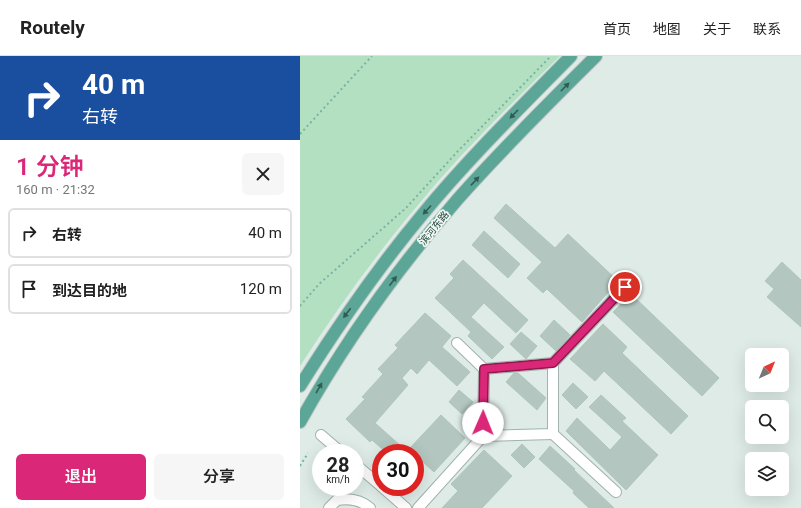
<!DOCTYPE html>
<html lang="zh">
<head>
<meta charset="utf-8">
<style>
  :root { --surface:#fff; --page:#f6f6f6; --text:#222; --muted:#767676; --line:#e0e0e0; --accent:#db2777 }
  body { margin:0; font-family:Roboto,"Noto Sans SC",sans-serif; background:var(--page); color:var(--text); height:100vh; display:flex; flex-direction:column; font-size:15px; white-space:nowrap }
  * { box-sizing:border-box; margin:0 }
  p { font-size:13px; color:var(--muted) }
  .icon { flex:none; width:22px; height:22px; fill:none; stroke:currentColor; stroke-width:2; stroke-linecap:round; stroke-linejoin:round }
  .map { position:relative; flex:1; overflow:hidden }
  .sheet { display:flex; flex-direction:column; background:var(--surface); width:300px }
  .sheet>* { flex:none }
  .hud { background:#1a4fa0; color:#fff; overflow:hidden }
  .needle { width:26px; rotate:43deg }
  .fabs { position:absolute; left:445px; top:292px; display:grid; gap:8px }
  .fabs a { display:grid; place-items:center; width:44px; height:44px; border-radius:6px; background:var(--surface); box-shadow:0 4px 16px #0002; font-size:20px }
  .speed { position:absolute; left:12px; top:388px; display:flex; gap:8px; font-size:20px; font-weight:700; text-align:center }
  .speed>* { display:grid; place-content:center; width:52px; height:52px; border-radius:50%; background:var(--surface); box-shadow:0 4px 16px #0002; line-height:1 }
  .speed small { font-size:10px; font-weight:400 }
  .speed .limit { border:6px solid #d22; background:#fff; color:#111 }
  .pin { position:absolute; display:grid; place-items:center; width:34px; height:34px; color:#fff; margin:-17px; border:2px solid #fff; border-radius:50%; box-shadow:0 1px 4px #0007 }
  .me { position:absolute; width:44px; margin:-22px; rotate:1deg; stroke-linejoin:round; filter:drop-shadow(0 0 3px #0008) }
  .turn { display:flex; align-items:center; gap:14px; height:84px; padding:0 16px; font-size:18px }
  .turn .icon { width:52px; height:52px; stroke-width:2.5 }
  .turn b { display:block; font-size:28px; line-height:34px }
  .round { display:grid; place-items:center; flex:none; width:42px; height:42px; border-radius:6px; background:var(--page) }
  .overview { display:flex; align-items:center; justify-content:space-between; height:68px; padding:0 16px }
  h1 { font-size:24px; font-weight:600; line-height:30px; color:var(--accent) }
  .button { display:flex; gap:8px; margin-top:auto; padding:8px 16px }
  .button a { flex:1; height:46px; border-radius:6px; background:var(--accent); color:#fff; font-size:16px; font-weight:600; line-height:46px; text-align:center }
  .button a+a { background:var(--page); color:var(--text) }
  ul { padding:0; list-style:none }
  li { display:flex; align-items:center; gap:12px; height:50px; margin:0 8px 6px; padding:0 8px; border:2px solid var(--line); border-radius:6px }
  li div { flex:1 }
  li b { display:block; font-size:15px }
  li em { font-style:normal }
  header { display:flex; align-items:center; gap:24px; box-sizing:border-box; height:56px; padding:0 20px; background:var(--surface); border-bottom:1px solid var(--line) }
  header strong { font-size:19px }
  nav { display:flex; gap:22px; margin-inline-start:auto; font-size:14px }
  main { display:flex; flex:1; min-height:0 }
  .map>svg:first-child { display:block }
  .green { fill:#b3e0c1 }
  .building { fill:#b3c6bf; stroke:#afc6bd }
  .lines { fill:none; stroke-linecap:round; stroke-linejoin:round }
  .minor-casing { stroke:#a0b3ae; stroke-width:12 }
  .primary-casing { stroke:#bbc5c3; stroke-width:14 }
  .path { stroke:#7ab3a4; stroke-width:2; stroke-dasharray:2 3; stroke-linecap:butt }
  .minor { stroke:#fff; stroke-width:10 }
  .primary { stroke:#5ca697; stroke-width:12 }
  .oneway { fill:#305c53 }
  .route-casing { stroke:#8e194d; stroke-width:10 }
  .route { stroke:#db2777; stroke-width:7 }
  .labels { text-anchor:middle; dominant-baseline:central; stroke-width:3.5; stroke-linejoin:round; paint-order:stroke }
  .street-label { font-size:10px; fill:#1d3d36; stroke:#eef8f3 }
</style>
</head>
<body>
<header>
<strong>Routely</strong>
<nav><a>首页</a><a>地图</a><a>关于</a><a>联系</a></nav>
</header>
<main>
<section class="sheet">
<div class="hud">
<div class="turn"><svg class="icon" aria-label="right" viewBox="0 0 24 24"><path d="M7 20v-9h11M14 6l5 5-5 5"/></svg><div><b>40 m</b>右转</div></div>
</div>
<div class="overview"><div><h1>1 分钟</h1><p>160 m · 21:32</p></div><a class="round"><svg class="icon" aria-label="close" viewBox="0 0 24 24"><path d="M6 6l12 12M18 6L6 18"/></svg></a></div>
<ul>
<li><svg class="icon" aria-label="right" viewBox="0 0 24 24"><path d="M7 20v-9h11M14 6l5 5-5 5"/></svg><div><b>右转</b></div><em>40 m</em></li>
<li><svg class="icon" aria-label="arrive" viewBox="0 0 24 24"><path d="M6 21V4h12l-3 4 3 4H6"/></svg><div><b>到达目的地</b></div><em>120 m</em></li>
</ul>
<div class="button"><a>退出</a><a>分享</a></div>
</section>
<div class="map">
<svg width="501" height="452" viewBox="0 0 501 452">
  <rect width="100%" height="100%" fill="#deebe6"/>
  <path class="green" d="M0,0h260c-49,48 -98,96 -142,149 -43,51 -82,105 -118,161z"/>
  <g class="building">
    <path d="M206,148l49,44 13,-14 50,47 -36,41 -35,-33 -4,4 -16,-15 15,-16 -48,-44z"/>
    <path d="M184,175l36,33 -12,14 -36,-33z"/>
    <path d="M163,204l65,60 -12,13 -32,-30 -13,14 33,30 -12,12 -24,-23 3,-4 -36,-34 19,-20 -4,-4z"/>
    <path d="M482,206l19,18v47l-34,-30 7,-8 -9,-8z"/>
    <path d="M331,238l88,84 -17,18 -89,-84z"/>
    <path d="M125,257l26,23 -9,11 28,25 -13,14 -28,-26 -12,14 -6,-6 -9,10 6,7 -33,38 27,24 -5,6h-10l-15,-13 -2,2 -24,-23 19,-20 -3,-2 21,-23 -5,-5 20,-21 -3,-3z"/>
    <path d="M254,264l16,15 -14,16 -16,-15z"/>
    <path d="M303,268l24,23 -5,6 66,63 -17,18 -67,-63 -9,10 -25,-22z"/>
    <path d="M221,276l16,14 -11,13 -16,-15z"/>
    <path d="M214,317h4l28,25 -9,12 -31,-28z"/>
    <path d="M273,327l15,14 -12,12 -14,-14z"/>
    <path d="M159,334l14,12 -11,12 -13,-12z"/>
    <path d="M301,339l25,23 -4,3 36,34 -32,35 -60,-59 11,-13 33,32 12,-13 -33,-30z"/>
    <path d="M141,359l24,23 -31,34 -11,-10 -8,8v-17l-6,-4z"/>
    <path d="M222,388l13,13 -11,11 -13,-13z"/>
    <path d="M250,390l25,23 -1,1 40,38h-25l-16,-15 1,-2 -35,-32z"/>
    <path d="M184,394l28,26 -30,32h-40l16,-17 -7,-7z"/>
  </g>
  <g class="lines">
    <defs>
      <g id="minor">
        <path d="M157,287l27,26"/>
        <path d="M253,378l63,58"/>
        <path d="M21,379l21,18"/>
        <path d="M183,380l1,-67 69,-6"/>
        <path d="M55,408l26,22"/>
        <path d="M82,431l24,21"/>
        <path d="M29,452l8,-8c12,-2 23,-1 33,8"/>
        <path d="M118,452l65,-72 70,-2v-71l72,-76"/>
      </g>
      <g id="primary">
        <path d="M0,330c37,-59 77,-117 122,-171 46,-56 98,-107 149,-159"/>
        <path d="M0,366c44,-79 98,-154 157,-222 44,-50 92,-97 139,-144"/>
      </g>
    </defs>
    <use href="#minor" class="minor-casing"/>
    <use href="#primary" class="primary-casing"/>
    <g class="path">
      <path d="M0,78l72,-78"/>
      <path d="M0,250l19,-22 87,-76 52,-57 93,-95"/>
      <path d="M0,410l8,-13"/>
    </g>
    <use href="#minor" class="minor"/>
    <use href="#primary" class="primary"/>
  </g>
  <defs><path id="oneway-solid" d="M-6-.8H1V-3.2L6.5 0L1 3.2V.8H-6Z"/></defs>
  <g class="oneway">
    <use href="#oneway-solid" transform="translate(265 31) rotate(-45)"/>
    <use href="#oneway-solid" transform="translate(214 58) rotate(134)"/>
    <use href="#oneway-solid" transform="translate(175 125) rotate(-47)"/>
    <use href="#oneway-solid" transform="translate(127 154) rotate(132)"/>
    <use href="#oneway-solid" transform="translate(93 225) rotate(-53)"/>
    <use href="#oneway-solid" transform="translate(47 257) rotate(127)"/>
    <use href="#oneway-solid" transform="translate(19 332) rotate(-60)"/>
  </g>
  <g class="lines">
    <defs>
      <path id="route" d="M183,367l1,-54 69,-6 72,-76"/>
    </defs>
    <use href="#route" class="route-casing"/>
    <use href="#route" class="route"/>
  </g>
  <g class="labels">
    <g class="street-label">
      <text transform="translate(134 172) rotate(-51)">滨河东路</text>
    </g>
  </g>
</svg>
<div class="fabs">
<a><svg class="needle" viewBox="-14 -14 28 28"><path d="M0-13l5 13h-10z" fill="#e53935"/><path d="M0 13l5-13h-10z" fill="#767676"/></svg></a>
<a><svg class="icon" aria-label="search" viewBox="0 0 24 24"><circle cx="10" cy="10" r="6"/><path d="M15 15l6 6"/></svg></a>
<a><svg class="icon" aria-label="layers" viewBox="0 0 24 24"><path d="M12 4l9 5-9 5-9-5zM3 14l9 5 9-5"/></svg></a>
</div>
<div class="speed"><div>28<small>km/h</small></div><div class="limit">30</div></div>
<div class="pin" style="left:325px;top:231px;background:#d93025"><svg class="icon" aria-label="arrive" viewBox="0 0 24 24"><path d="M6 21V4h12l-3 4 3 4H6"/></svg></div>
<svg class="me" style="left:183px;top:367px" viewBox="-20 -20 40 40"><circle r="19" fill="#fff"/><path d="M0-13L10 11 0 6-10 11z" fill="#db2777"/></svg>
</div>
</main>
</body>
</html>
